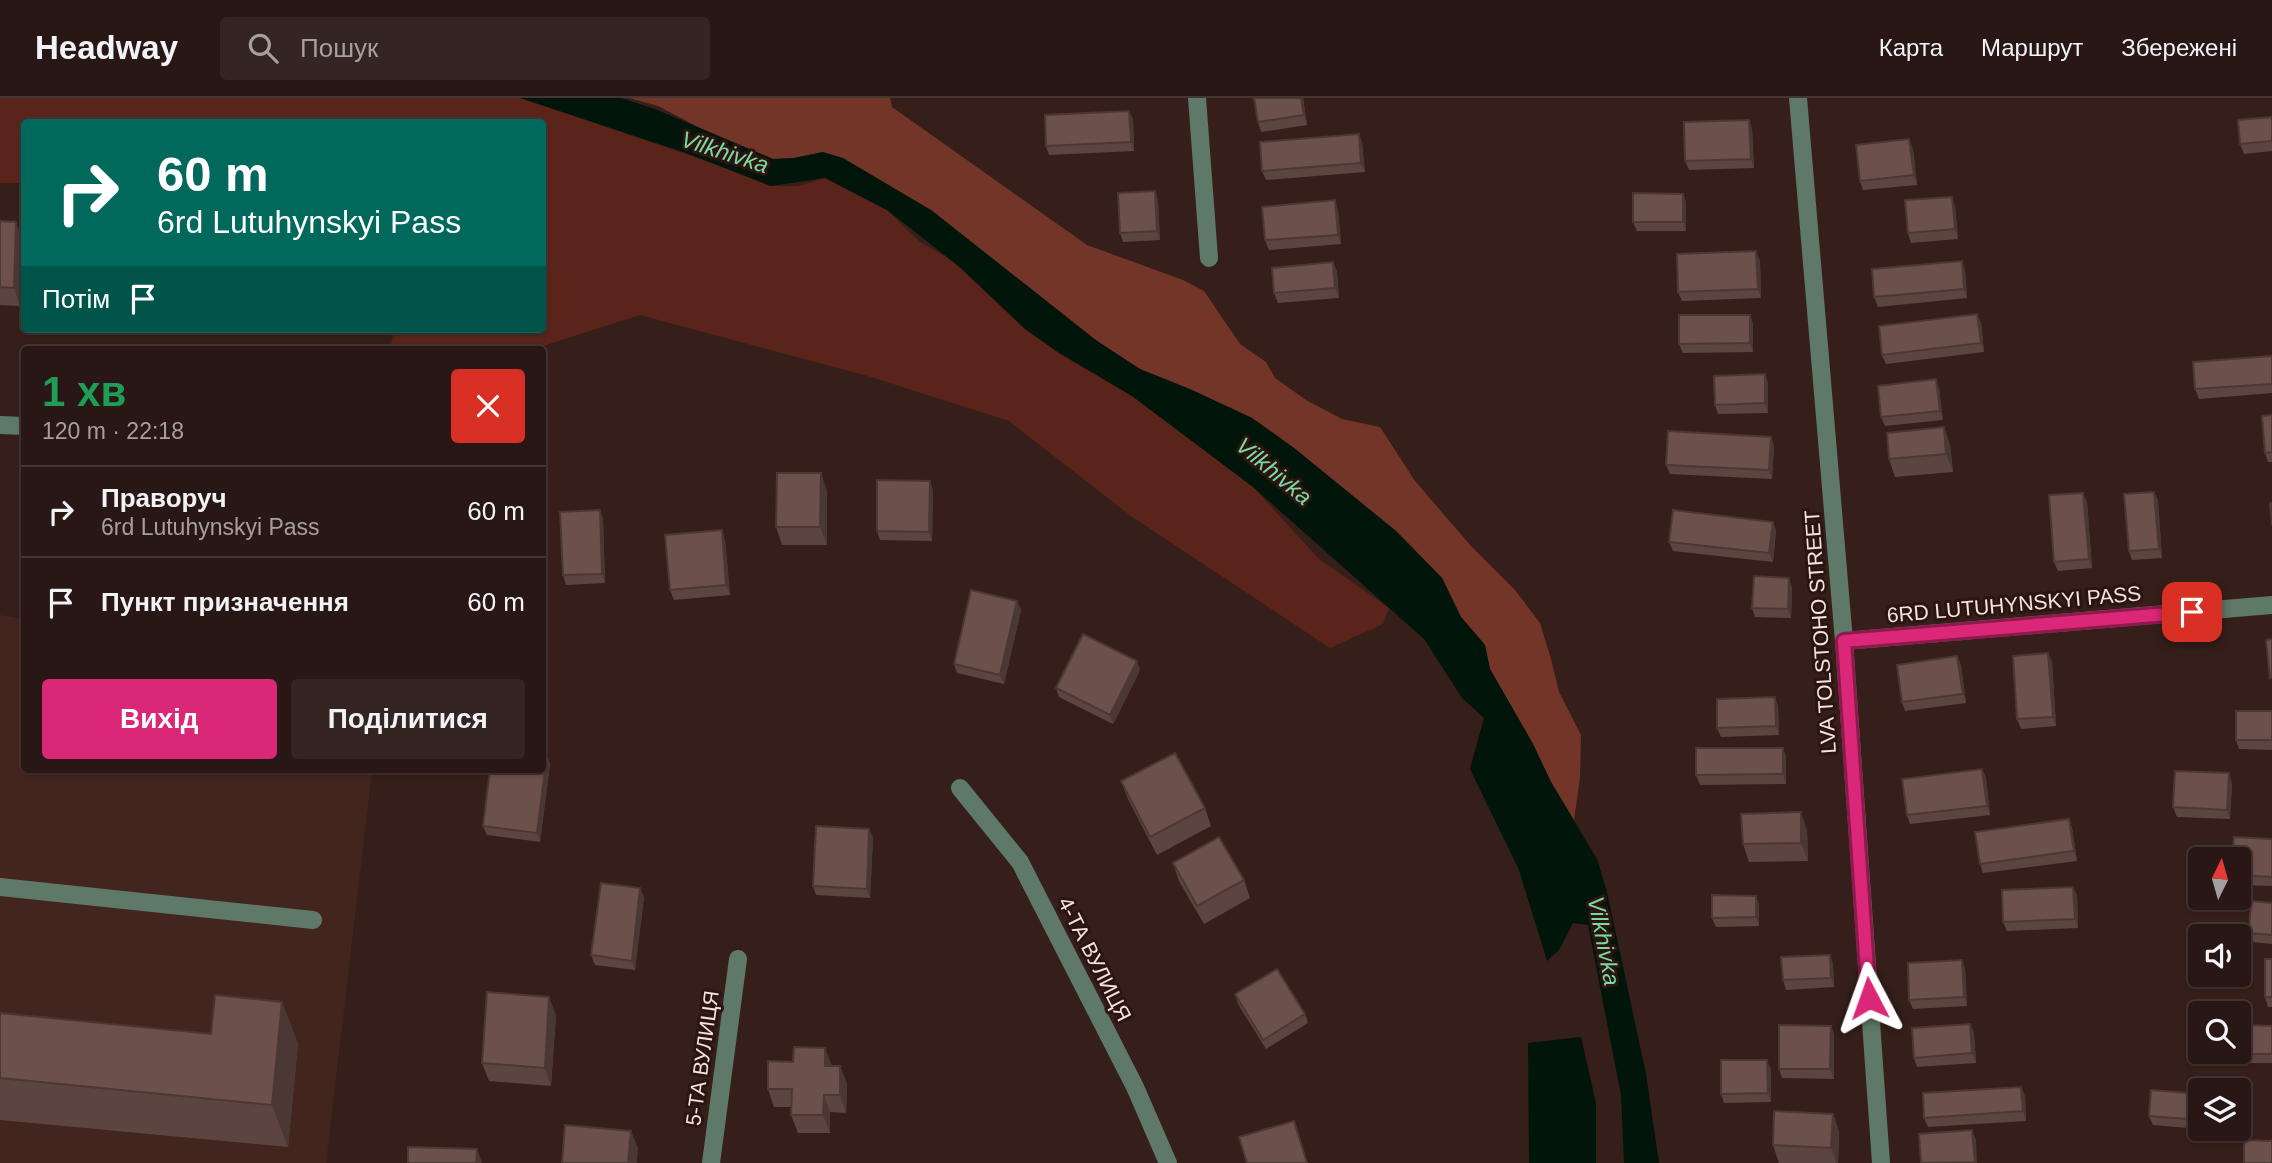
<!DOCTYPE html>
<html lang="uk">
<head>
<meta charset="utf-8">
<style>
  :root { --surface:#281714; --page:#342422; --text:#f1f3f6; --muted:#a59fa0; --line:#443634; --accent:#db2777 }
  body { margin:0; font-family:Helvetica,sans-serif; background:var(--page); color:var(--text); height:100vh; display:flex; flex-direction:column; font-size:26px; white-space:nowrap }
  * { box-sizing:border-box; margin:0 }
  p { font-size:23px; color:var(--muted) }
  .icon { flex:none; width:38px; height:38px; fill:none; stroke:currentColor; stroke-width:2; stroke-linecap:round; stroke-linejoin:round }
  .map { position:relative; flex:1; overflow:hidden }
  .details { position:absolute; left:21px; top:248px; width:525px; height:427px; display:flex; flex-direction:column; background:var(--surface); border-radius:7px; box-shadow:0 2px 5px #0004,0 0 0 2px var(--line) }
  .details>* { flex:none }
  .banner { position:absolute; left:21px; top:21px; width:525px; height:214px; border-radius:7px; box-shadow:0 2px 5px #0004,0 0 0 2px var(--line); background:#00695c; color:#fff; overflow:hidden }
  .needle { width:46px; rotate:5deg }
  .controls { position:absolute; left:2188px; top:749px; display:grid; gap:14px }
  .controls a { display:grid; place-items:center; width:63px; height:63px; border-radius:7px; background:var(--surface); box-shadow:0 2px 5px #0004,0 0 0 2px var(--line); font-size:35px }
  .pin { position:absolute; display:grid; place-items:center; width:60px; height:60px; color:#fff; margin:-30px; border-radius:14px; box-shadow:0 4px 10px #0006 }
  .me { position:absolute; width:77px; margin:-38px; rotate:356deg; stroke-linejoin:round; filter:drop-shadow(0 0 5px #0008) }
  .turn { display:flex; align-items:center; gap:24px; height:147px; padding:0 21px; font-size:32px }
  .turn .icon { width:91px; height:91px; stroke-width:2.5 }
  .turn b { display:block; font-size:49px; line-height:60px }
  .then { display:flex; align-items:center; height:66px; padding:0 21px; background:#0003; gap:14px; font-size:26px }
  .round { display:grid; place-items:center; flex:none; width:74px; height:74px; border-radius:7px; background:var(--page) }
  .overview { display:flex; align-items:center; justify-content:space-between; height:119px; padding:0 21px }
  h1 { font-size:42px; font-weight:800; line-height:52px; color:#1e9e55 }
  .cta { display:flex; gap:14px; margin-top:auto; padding:14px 21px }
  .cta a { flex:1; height:80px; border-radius:7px; background:var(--accent); color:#fff; font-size:28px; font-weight:800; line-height:80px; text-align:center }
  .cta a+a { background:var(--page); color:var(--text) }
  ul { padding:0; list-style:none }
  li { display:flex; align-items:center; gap:21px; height:91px; padding:0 21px; border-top:2px solid var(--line) }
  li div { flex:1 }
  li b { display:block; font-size:26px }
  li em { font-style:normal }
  header { display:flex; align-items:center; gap:42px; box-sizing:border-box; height:98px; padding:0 35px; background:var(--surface); border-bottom:2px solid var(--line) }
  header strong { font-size:33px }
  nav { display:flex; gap:38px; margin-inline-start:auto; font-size:24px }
  .search { width:490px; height:63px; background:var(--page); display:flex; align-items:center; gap:18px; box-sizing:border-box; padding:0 24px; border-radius:7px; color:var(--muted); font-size:26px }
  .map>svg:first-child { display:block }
  .built { fill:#43251f }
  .green { fill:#5a241a }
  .forest { fill:#743529 }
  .water { fill:#02150a }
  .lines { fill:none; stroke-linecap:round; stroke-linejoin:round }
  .minor { stroke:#5e7968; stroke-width:18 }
  .wall { fill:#5c4540 }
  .shaded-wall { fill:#4b3834 }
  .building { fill:#6b504b; stroke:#4b3834; stroke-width:2 }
  .route-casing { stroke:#8e194d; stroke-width:18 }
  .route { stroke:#db2777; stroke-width:12 }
  .labels { text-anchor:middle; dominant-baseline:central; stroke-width:6; stroke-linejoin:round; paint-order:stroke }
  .street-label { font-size:21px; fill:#f4e3e0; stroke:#2c1511 }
  .water-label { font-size:23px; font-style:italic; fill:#79d9a1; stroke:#2c1511 }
</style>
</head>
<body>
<header>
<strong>Headway</strong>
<div class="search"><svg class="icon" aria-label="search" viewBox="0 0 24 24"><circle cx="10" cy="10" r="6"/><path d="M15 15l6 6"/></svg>Пошук</div>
<nav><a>Карта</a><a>Маршрут</a><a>Збережені</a></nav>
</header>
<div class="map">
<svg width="2272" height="1065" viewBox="0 0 2272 1065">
  <rect width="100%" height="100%" fill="#361f1a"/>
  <path class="built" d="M0,517l24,4v151h348l-46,393h-326z"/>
  <path class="green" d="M0,0h521l197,67 52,21h28l27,-8 62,32 33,32 30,17 75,70 34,24 73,43 62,46 59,45 66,72 70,49 -6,16 -53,24 -199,-132 -122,-95 -141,-45 -228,-61 -110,35h-140l4,-21h148v-207h-518v61h-24z"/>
  <path class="forest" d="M629,0h261l2,9 195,138 96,35 21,11 36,53 26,18 9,16 31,22 36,19 38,8 35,54 56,65 44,44 25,33 11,36 8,33 22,43 -1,43 -6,42 -23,-38 -18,-38 -43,-75 -5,-24 -24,-28 -19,-39 -46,-47 -102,-83 -42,-30 -60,-28 -52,-21 -43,-28 -166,-131 -108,-58 -29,6 -21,1 -71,-30 -44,-23z"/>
  <g class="water">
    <path d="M520,0h101l34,11 118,50 21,-1 29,-6 20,6 88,52 166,131 43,28 52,21 60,28 42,30 102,83 46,47 19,39 24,28 5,24 43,75 18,38 46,77 10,33 39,182 13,89h-35l-3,-68 -33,-170 -15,-2 -14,27 -12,11 -28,-91 -49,-101 14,-51 -22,-20 -38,-59 -171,-152 -121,-91 -73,-43 -34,-24 -64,-61 -74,-58 -62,-32 -54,8 -85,-33z"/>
    <path d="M1581,939l15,66v60h-67l-1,-120z"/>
  </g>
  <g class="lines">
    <g class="minor">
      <path d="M1197,0l12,160"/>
      <path d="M1798,0l46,543 37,522"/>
      <path d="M0,327l24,1"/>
      <path d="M1844,543l428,-36"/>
      <path d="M960,690l60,74 115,225 33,76"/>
      <path d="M0,789l313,33"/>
      <path d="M711,1065l27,-204"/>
    </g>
  </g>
  <g class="wall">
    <path d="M1254,0h49l4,27 -46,7 -3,-10z"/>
    <path d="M1129,13l4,9 1,31 -85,4 -3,-9z"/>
    <path d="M2272,19v34l-28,3 -4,-10z"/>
    <path d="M1752,31l2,39 -65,2 -4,-9z"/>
    <path d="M1359,36l3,9 3,29 -99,8 -4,-9z"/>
    <path d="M1913,51l4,36 -54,5 -3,-9z"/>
    <path d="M1155,93l3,10 2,39 -37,2 -3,-9z"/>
    <path d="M1683,96l3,9v28h-49l-4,-9z"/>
    <path d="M1955,108l3,33 -47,4 -3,-10z"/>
    <path d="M1338,112l3,34 -72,6 -4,-10z"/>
    <path d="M0,123l23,19 -3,66 -20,-1z"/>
    <path d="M1760,163l1,37 -79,3 -4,-9z"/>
    <path d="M1333,164l4,10 2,26 -61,5 -4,-10z"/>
    <path d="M1965,172l2,28 -89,9 -4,-10z"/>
    <path d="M1977,216l4,9 3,29 -98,12 -4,-9z"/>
    <path d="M1750,217l3,9v28l-70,1 -4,-9z"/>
    <path d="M2272,258v37l-73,6 -4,-10z"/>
    <path d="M1765,276l3,10v29l-50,1 -3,-9z"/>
    <path d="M1939,290l4,32 -58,6 -4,-9z"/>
    <path d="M2272,317v47h-4l-3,-9z"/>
    <path d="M1944,329l6,18 3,27 -58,5 -6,-18z"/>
    <path d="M1771,339l3,9 -2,33 -102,-5 -4,-9z"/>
    <path d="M933,392l-1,51 -52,-1 -3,-9z"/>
    <path d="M827,393v54h-45l-6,-18z"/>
    <path d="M2154,394l4,9 4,57 -30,2 -3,-9z"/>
    <path d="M2087,404l5,66 -34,3 -4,-9z"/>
    <path d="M600,412l3,10 2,63 -39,2 -3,-10z"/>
    <path d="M1773,424l3,9 -3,31 -100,-11 -4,-9z"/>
    <path d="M725,442l5,55 -56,5 -4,-10z"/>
    <path d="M1792,489l-1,31 -36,-1 -3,-9z"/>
    <path d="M1017,503l4,9 -17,74 -47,-11 -3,-9z"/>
    <path d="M1137,563l3,9 -27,54 -54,-27 -3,-9z"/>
    <path d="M2052,564l4,64 -35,3 -4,-10z"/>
    <path d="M1961,567l5,38 -61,8 -3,-9z"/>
    <path d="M1775,599l3,10 1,28 -58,2 -4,-9z"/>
    <path d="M2272,613v39l-33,-1 -3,-9z"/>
    <path d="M1783,650l3,9v27l-86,1 -4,-10z"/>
    <path d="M547,657l3,9 -10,78 -53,-7 -4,-9z"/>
    <path d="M1982,671l4,9 4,37 -80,9 -3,-9z"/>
    <path d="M1121,683l84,27 6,18 -54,29 -29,-56z"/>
    <path d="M2232,685l-2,36 -53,-2 -4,-10z"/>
    <path d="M2069,721l3,9 5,33 -94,12 -3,-9z"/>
    <path d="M869,731l4,9 -3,60 -54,-3 -3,-9z"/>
    <path d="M1807,732l1,31 -59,1 -6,-18z"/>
    <path d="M2272,741v47l-34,-1v-26z"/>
    <path d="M1173,765l71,17 6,18 -46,26 -25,-43z"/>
    <path d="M2073,789l4,9 1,32 -71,3 -4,-9z"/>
    <path d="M1756,798l3,9v21l-43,1 -4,-9z"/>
    <path d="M644,799l-9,73 -40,-5 -4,-10z"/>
    <path d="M2272,805v41l-20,-2 -3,-9z"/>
    <path d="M2272,861v48h-4l-3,-10z"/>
    <path d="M1962,862l3,10 2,36 -54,3 -4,-9z"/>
    <path d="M1833,866l1,23 -48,3 -3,-10z"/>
    <path d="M1235,896l70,20 3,9 -42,26 -28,-45z"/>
    <path d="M282,904l16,42 -10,103 -288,-27v-107l211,21z"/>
    <path d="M556,917l-5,71 -62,-5 -7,-18z"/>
    <path d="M1970,926l4,9 2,30 -59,4 -3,-9z"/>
    <path d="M1831,928l3,9v44l-52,-1 -3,-9z"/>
    <path d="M2272,928v37h-22l-3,-9z"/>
    <path d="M793,964l47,4 7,18 -1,29 -16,-1v21h-32l-7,-18 1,-8h-18l-6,-18z"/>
    <path d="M1771,971v33l-47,1 -3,-9z"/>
    <path d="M2200,996v35l-47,-4 -4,-9z"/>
    <path d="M2025,998l1,25 -98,6 -4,-9z"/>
    <path d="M2238,999l10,1 3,9 -2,26 -49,-4h38z"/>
    <path d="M1833,1016l6,18 -1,31h-59l-6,-18z"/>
  </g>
  <g class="shaded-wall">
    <path d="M1301,0h2l4,27 -3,-10z"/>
    <path d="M1129,13l4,9 1,31 -3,-9z"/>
    <path d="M1749,22l3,9 2,39 -3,-9z"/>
    <path d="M1359,36l3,9 3,29 -4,-9z"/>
    <path d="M1909,41l4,10 4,36 -3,-10z"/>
    <path d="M1155,93l3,10 2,39 -3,-9z"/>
    <path d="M1683,96l3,9v28l-3,-9z"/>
    <path d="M1952,99l3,9 3,33 -3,-10z"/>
    <path d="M1335,102l3,10 3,34 -3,-9z"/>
    <path d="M16,124l7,18 -3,66 -6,-18z"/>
    <path d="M1756,153l4,10 1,37 -3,-9z"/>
    <path d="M1962,163l3,9 2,28 -3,-9z"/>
    <path d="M1333,164l4,10 2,26 -4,-10z"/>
    <path d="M1977,216l4,9 3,29 -3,-9z"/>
    <path d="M1750,217l3,9v28l-3,-9z"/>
    <path d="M1765,276l3,10v29l-3,-10z"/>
    <path d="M1936,281l3,9 4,32 -3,-9z"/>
    <path d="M1944,329l6,18 3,27 -7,-18z"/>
    <path d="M1771,339l3,9 -2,33 -3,-9z"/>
    <path d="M821,375l6,18v54l-7,-18z"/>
    <path d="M930,383l3,9 -1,51 -3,-9z"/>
    <path d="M2154,394l4,9 4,57 -3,-9z"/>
    <path d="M2083,395l4,9 5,66 -3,-9z"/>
    <path d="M600,412l3,10 2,63 -3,-9z"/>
    <path d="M1773,424l3,9 -3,31 -4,-9z"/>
    <path d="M722,432l3,10 5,55 -4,-10z"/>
    <path d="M1789,480l3,9 -1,31 -3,-9z"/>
    <path d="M1017,503l4,9 -17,74 -4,-9z"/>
    <path d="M2048,555l4,9 4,64 -3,-9z"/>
    <path d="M1957,558l4,9 5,38 -3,-9z"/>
    <path d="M1137,563l3,9 -27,54 -3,-9z"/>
    <path d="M1775,599l3,10 1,28 -3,-9z"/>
    <path d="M1783,650l3,9v27l-3,-10z"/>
    <path d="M547,657l3,9 -10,78 -3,-9z"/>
    <path d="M1982,671l4,9 4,37 -3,-9z"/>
    <path d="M2229,675l3,10 -2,36 -3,-9z"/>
    <path d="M1801,714l6,18 1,31 -7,-18z"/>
    <path d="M2069,721l3,9 5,33 -3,-10z"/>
    <path d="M869,731l4,9 -3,60 -3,-9z"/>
    <path d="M2073,789l4,9 1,32 -3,-9z"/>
    <path d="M640,790l4,9 -9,73 -3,-9z"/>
    <path d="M1756,798l3,9v21l-3,-9z"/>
    <path d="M1830,857l3,9 1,23 -3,-9z"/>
    <path d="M1962,862l3,10 2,36 -3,-9z"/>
    <path d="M549,899l7,18 -5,71 -6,-18z"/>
    <path d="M282,904l16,42 -10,103 -16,-42z"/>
    <path d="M1970,926l4,9 2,30 -4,-10z"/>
    <path d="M1831,928l3,9v44l-4,-10z"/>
    <path d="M825,950l7,18h-7z"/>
    <path d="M1767,962l4,9v33l-3,-9z"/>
    <path d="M840,968l7,18 -1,29 -6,-18z"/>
    <path d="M2021,989l4,9 1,25 -3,-10z"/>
    <path d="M824,997l6,17v21l-7,-18z"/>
    <path d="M2248,1000l3,9 -2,26 -3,-9z"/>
    <path d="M1833,1016l6,18 -1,31h-2l-5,-15z"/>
    <path d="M1972,1032l4,10 1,23h-2v-1z"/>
    <path d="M631,1033l7,17 -1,15h-9z"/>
    <path d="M477,1051l5,14h-6z"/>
  </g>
  <g class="building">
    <path d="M1254,0h47l3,17 -46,7z"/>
    <path d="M1129,13l2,31 -85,4 -1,-31z"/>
    <path d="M2272,19v24l-32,3 -2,-24z"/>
    <path d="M1749,22l2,39 -66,2 -1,-39z"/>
    <path d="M1359,36l2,29 -99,8 -2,-29z"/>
    <path d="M1909,41l5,36 -54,6 -4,-36z"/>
    <path d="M1155,93l2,40 -37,2 -2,-40z"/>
    <path d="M1633,95l50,1v28h-50z"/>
    <path d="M1952,99l3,32 -47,4 -3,-33z"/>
    <path d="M1335,102l3,35 -73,5 -3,-33z"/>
    <path d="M0,123l16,1 -2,66 -14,-1z"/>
    <path d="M1756,153l2,38 -80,3 -1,-38z"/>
    <path d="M1962,163l2,28 -90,8 -2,-28z"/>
    <path d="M1333,164l2,26 -61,5 -2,-25z"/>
    <path d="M1977,216l4,29 -99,12 -3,-29z"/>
    <path d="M1679,217h71v28l-71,1z"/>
    <path d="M2272,258v28l-77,5 -2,-27z"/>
    <path d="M1765,276v29l-50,2 -1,-29z"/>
    <path d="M1936,281l4,32 -59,6 -3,-31z"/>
    <path d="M2272,317v37l-7,1 -3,-37z"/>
    <path d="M1944,329l2,27 -57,5 -2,-26z"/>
    <path d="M1668,333l103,6 -2,33 -103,-5z"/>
    <path d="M777,375h44l-1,54h-44z"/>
    <path d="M877,382l53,1 -1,51 -52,-1z"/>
    <path d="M2154,394l5,57 -30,2 -5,-57z"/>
    <path d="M2083,395l6,66 -35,3 -5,-67z"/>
    <path d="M2270,405h2v22z"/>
    <path d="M600,412l2,64 -39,1 -3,-63z"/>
    <path d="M1673,412l100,12 -4,31 -100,-11z"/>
    <path d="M722,432l4,55 -56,5 -5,-55z"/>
    <path d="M1754,478l35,2 -1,31 -36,-1z"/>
    <path d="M971,492l46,11 -17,74 -46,-11z"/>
    <path d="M1083,536l54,27 -27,54 -54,-27z"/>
    <path d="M2272,541v38l-2,1 -4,-38z"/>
    <path d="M2048,555l5,64 -36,2 -4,-63z"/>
    <path d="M1957,558l6,38 -61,8 -5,-37z"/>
    <path d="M1775,599l1,29 -59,2v-29z"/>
    <rect x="2236" y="613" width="36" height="29"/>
    <path d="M1696,650h87v26l-87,1z"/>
    <path d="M1175,655l30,55 -55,29 -29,-56z"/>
    <path d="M542,656l5,1 -10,78 -54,-7 7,-56h52z"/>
    <path d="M1982,671l5,37 -80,9 -5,-36z"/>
    <path d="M2175,673l54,2 -2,37 -54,-3z"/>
    <path d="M1801,714v31l-58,1 -2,-30z"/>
    <path d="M2069,721l5,32 -94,13 -5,-32z"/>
    <path d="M816,728l53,3 -2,60 -54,-3z"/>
    <path d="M1219,739l25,43 -47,26 -24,-43z"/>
    <path d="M2234,739l38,2v38l-34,-2v-16h-6z"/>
    <path d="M601,785l39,5 -8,73 -41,-6z"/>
    <path d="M2073,789l2,32 -72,3 -1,-32z"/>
    <path d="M1712,797l44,1v21l-44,1z"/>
    <path d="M2251,803l21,2v32l-23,-2z"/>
    <path d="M1830,857l1,23 -48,2 -2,-23z"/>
    <rect x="2265" y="861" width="7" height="38"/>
    <path d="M1962,862l2,37 -55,3 -1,-37z"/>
    <path d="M1277,871l28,45 -42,26 -28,-46z"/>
    <path d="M487,894l62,5 -4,71 -63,-5z"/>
    <path d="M215,897l67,7 -10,103 -272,-27v-65l211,21z"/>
    <path d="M1970,926l2,29 -58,5 -2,-30z"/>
    <path d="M1779,927l52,1 -1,43h-51z"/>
    <path d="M2248,927l24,1v28h-25z"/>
    <path d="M794,949l31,1v18h15v29h-16l-1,20h-32l1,-26h-24v-28l25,1z"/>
    <path d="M1721,962h46l1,33 -47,1z"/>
    <path d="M2021,989l2,24 -99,7 -1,-25z"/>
    <path d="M2151,992l49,4v26l-51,-4z"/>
    <path d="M2238,999l10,1 -2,26 -8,-1z"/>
    <path d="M1774,1013l59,3 -2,34 -58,-3z"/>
    <path d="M1294,1023l13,42h-60l-8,-26z"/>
    <path d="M565,1027l66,6 -3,32h-66z"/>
    <path d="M1972,1032l3,32 -54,1 -2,-29z"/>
    <path d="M2244,1042l28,1v22h-28z"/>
    <path d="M408,1049l69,2 -1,14h-68z"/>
  </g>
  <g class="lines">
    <defs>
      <path id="route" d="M1869,900l-25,-357 348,-29"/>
    </defs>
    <use href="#route" class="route-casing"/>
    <use href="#route" class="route"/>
  </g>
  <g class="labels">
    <g class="street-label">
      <text transform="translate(2014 506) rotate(-5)">6RD LUTUHYNSKYI PASS</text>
      <text transform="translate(1820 534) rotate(-94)">LVA TOLSTOHO STREET</text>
      <text transform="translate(1095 861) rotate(63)">4-ТА ВУЛИЦЯ</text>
      <text transform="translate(702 960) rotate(-82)">5-ТА ВУЛИЦЯ</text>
    </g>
    <g class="water-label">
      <text transform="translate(725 54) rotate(18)">Vilkhivka</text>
      <text transform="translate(1274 373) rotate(40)">Vilkhivka</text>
      <text transform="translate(1604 843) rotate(79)">Vilkhivka</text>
    </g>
  </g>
</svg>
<div class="controls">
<a><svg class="needle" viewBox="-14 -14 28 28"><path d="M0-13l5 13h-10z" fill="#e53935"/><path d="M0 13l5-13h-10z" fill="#a59fa0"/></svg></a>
<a><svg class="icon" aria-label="sound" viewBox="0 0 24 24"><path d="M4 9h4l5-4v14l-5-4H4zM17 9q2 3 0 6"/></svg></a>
<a><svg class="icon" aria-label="search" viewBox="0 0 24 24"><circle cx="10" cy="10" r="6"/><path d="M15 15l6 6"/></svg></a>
<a><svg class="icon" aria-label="layers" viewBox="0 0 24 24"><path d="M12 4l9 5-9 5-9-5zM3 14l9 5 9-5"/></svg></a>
</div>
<div class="pin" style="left:2192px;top:514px;background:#d93025"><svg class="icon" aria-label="arrive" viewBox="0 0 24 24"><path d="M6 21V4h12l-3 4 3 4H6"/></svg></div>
<svg class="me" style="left:1869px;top:900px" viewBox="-20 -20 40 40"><path d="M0-17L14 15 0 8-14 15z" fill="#db2777" stroke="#fff" stroke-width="4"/></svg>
<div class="banner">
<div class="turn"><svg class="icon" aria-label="right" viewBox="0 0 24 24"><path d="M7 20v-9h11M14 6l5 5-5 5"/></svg><div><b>60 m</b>6rd Lutuhynskyi Pass</div></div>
<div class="then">Потім<svg class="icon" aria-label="arrive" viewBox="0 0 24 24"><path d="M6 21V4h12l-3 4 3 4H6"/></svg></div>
</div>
<section class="details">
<div class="overview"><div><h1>1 хв</h1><p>120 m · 22:18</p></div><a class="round" style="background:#d93025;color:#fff"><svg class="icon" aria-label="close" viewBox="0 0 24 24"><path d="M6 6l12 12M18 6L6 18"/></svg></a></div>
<ul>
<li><svg class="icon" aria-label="right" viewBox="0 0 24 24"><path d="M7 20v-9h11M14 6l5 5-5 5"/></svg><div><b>Праворуч</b><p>6rd Lutuhynskyi Pass</p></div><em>60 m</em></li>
<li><svg class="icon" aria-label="arrive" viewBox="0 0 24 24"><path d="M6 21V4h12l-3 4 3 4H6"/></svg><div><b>Пункт призначення</b></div><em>60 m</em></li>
</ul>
<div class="cta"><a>Вихід</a><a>Поділитися</a></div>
</section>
</div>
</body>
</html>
